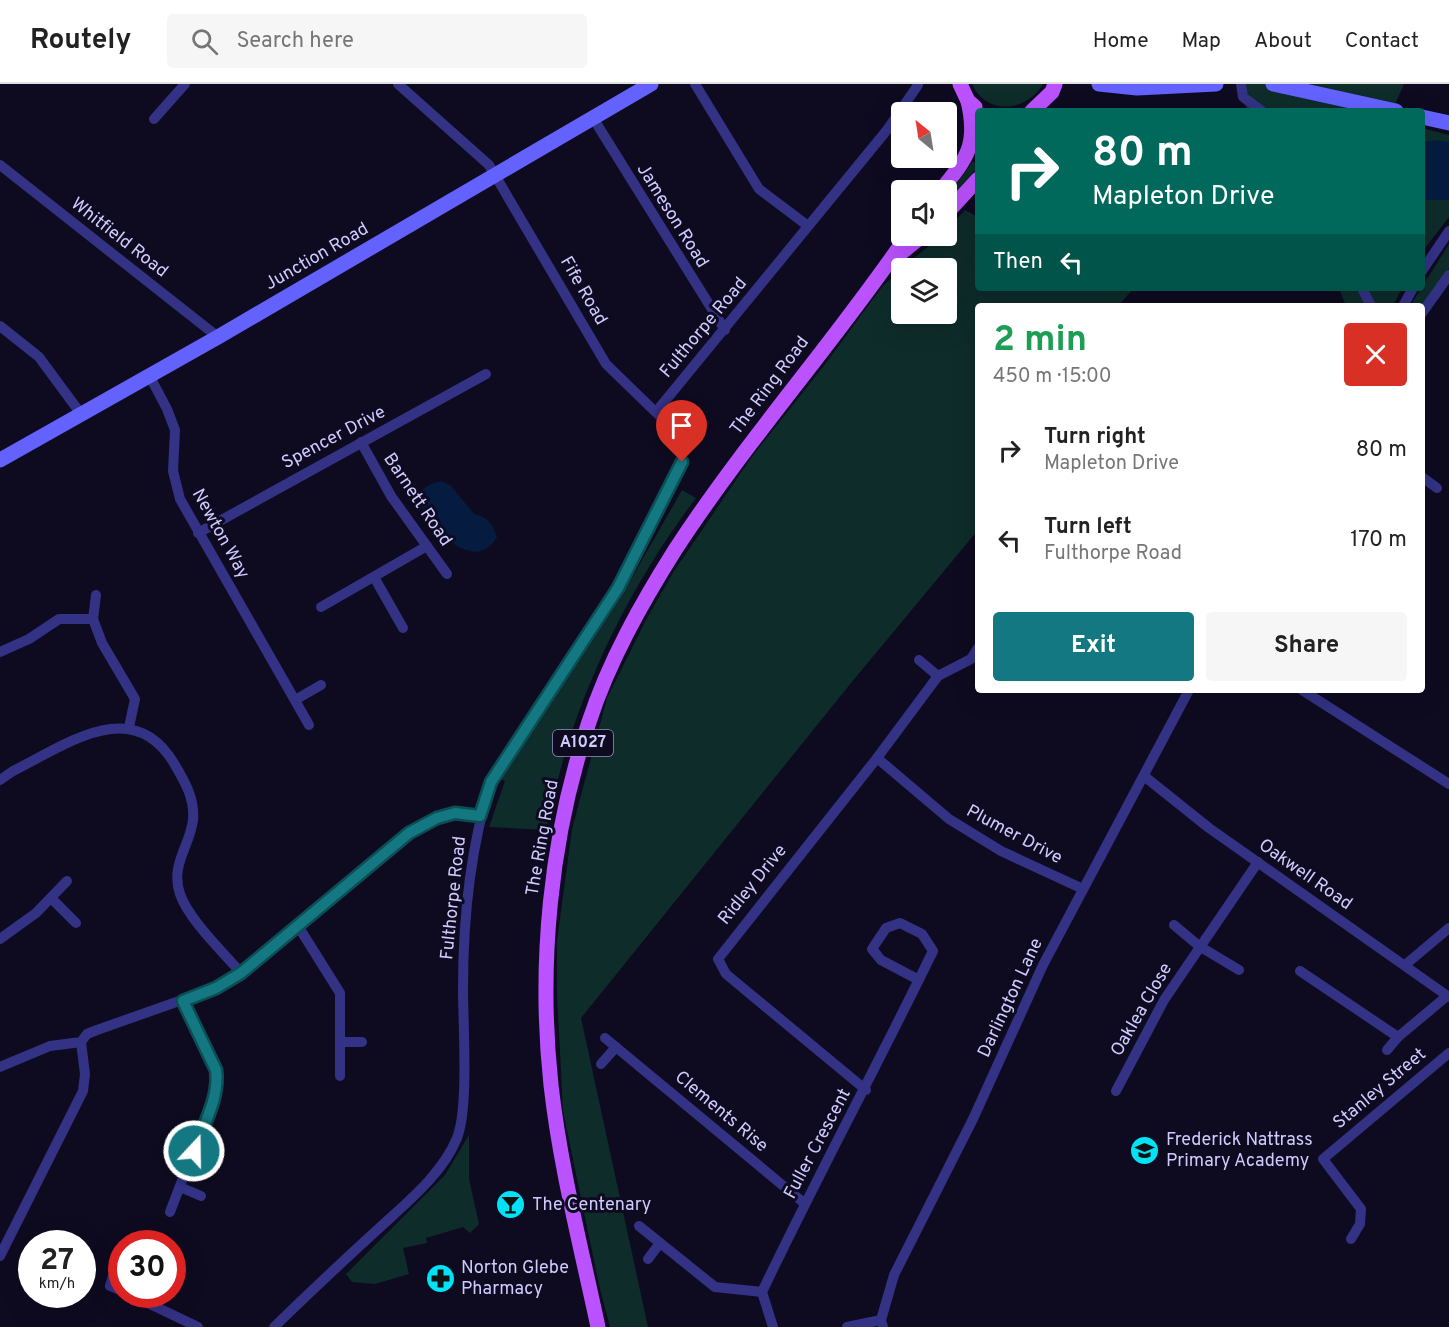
<!DOCTYPE html>
<html lang="en">
<head>
<meta charset="utf-8">
<style>
  :root { --surface:#fff; --page:#f6f6f6; --text:#222; --muted:#767676; --line:#e0e0e0; --accent:#137881 }
  body { margin:0; font-family:Overpass,sans-serif; background:var(--page); color:var(--text); height:100vh; display:flex; flex-direction:column; font-size:22px; white-space:nowrap }
  * { box-sizing:border-box; margin:0 }
  p { font-size:20px; color:var(--muted) }
  .icon { flex:none; width:33px; height:33px; fill:none; stroke:currentColor; stroke-width:2; stroke-linecap:round; stroke-linejoin:round }
  .map { position:relative; flex:1; overflow:hidden }
  .details { position:absolute; left:975px; top:219px; width:450px; height:390px; display:flex; flex-direction:column; background:var(--surface); border-radius:6px; box-shadow:0 6px 24px #0002 }
  .details>* { flex:none }
  .guide { position:absolute; left:975px; top:24px; width:450px; height:183px; border-radius:6px; box-shadow:0 6px 24px #0002; background:#00695c; color:#fff; overflow:hidden }
  .needle { width:39px; rotate:330deg }
  .tools { position:absolute; left:891px; top:18px; display:grid; gap:12px }
  .tools a { display:grid; place-items:center; width:66px; height:66px; border-radius:6px; background:var(--surface); box-shadow:0 6px 24px #0002; font-size:30px }
  .speed { position:absolute; left:18px; top:1146px; display:flex; gap:12px; font-size:30px; font-weight:700; text-align:center }
  .speed>* { display:grid; place-content:center; width:78px; height:78px; border-radius:50%; background:var(--surface); box-shadow:0 6px 24px #0002; line-height:1 }
  .speed small { font-size:15px; font-weight:400 }
  .speed .limit { border:9px solid #d22; background:#fff; color:#111 }
  .pin { position:absolute; display:grid; place-items:center; width:51px; height:51px; color:#fff; margin:-62px -26px; border-radius:50% 50% 50% 0; rotate:-45deg; box-shadow:0 0 6px #0007 }
  .pin .icon { rotate:45deg }
  .me { position:absolute; width:66px; margin:-33px; rotate:21deg; stroke-linejoin:round; filter:drop-shadow(0 0 4px #0008) }
  .turn { display:flex; align-items:center; gap:21px; height:126px; padding:0 18px; font-size:27px }
  .turn .icon { width:78px; height:78px; stroke-width:2.5 }
  .turn b { display:block; font-size:42px; line-height:51px }
  .then { display:flex; align-items:center; height:57px; padding:0 18px; background:#0003; gap:12px; font-size:22px }
  .round { display:grid; place-items:center; flex:none; width:63px; height:63px; border-radius:6px; background:var(--page) }
  .head { display:flex; align-items:center; justify-content:space-between; height:102px; padding:0 18px }
  h1 { font-size:36px; font-weight:700; line-height:45px; color:#1e9e55 }
  .action { display:flex; gap:12px; margin-top:auto; padding:12px 18px }
  .action a { flex:1; height:69px; border-radius:6px; background:var(--accent); color:#fff; font-size:24px; font-weight:700; line-height:69px; text-align:center }
  .action a+a { background:var(--page); color:var(--text) }
  ul { padding:0; list-style:none }
  li { display:flex; align-items:center; gap:18px; height:90px; padding:0 18px }
  li div { flex:1 }
  li b { display:block; font-size:22px }
  li em { font-style:normal }
  header { display:flex; align-items:center; gap:36px; box-sizing:border-box; height:84px; padding:0 30px; background:var(--surface); border-bottom:2px solid var(--line) }
  header strong { font-size:28px }
  nav { display:flex; gap:33px; margin-inline-start:auto; font-size:21px }
  .search { width:420px; height:54px; background:var(--page); display:flex; align-items:center; gap:15px; box-sizing:border-box; padding:0 21px; border-radius:6px; color:var(--muted); font-size:22px }
  .map>svg:first-child { display:block }
  .green { fill:#0e2c2a }
  .water { fill:#051c40 }
  .lines { fill:none; stroke-linecap:round; stroke-linejoin:round }
  .street { stroke:#333285; stroke-width:10 }
  .secondary { stroke:#6462ff; stroke-width:15 }
  .primary { stroke:#bb52ff; stroke-width:15 }
  .route-casing { stroke:#0c4e54; stroke-width:15 }
  .route { stroke:#137881; stroke-width:10 }
  .labels { text-anchor:middle; dominant-baseline:central; stroke-width:6; stroke-linejoin:round; paint-order:stroke }
  .shield { fill:#0e0b21; stroke:#9691bc; stroke-width:1.5 }
  .shield-label { font-size:16px; font-weight:bold; fill:#d0cbff }
  .street-label { font-size:18px; fill:#d0cbff; stroke:#0e0b21 }
  .poi-label { font-size:18px; fill:#d0cbff; stroke:#0e0b21; text-anchor:start }
</style>
</head>
<body>
<header>
<strong>Routely</strong>
<div class="search"><svg class="icon" aria-label="search" viewBox="0 0 24 24"><circle cx="10" cy="10" r="6"/><path d="M15 15l6 6"/></svg>Search here</div>
<nav><a>Home</a><a>Map</a><a>About</a><a>Contact</a></nav>
</header>
<div class="map">
<svg width="1449" height="1243" viewBox="0 0 1449 1243">
  <rect width="100%" height="100%" fill="#0e0b21"/>
  <g class="green">
    <path d="M972,0h71c-16,28 -57,32 -71,0z"/>
    <path d="M1245,0h159l-12,27h-146z"/>
    <path d="M1422,44l27,7v82l-27,35z"/>
    <path d="M973,77l5,6 -31,35 -1,-3z"/>
    <path d="M965,126l13,7v71h156l-16,18h-140v224l-127,153 -270,335 67,309h-38l-11,-42 -36,-174 -6,-118v-52l15,-112 35,-131 40,-80 27,-47 77,-113 72,-91 59,-80 19,-18 1,45h44v-46h-44l39,-32h5l1,-7z"/>
    <path d="M1449,160v24l-27,38h-12z"/>
    <path d="M1339,204h63l-9,18h-47z"/>
    <path d="M682,406l14,8c-57,75 -102,162 -130,252 -8,26 -13,53 -20,80l-57,-3 16,-46 -4,-2 120,-182z"/>
    <path d="M469,1051v44l10,45 -9,9 -7,-6 -37,11 1,5 -24,5 6,26 -34,10 -23,-2 -6,-8 99,-99z"/>
  </g>
  <g class="water">
    <path d="M1436,56l13,2v58h-27v-58z"/>
    <path d="M442,397l9,5 23,28c14,3 18,10 23,23 -24,41 -70,-14 -80,-39 6,-11 13,-15 25,-17z"/>
  </g>
  <g class="lines">
    <g class="street">
      <path d="M695,0l64,105 49,37"/>
      <path d="M1241,0l2,13 19,14"/>
      <path d="M593,34l132,212"/>
      <path d="M154,35l31,-35"/>
      <path d="M0,81l218,172"/>
      <path d="M1422,187l27,-40"/>
      <path d="M1362,204l9,18"/>
      <path d="M1403,222l10,-18"/>
      <path d="M1422,229l27,-38"/>
      <path d="M0,242l39,31 42,57"/>
      <path d="M149,291l18,34 8,21 -2,41 7,28 129,226"/>
      <path d="M656,328l231,-282 31,-45"/>
      <path d="M361,358l30,54 56,78"/>
      <path d="M1422,393l15,11"/>
      <path d="M198,449l288,-159"/>
      <path d="M374,493l29,51"/>
      <path d="M321,523l106,-61"/>
      <path d="M93,535l3,-24"/>
      <path d="M0,568l29,-13 30,-20h34l9,24 33,56 -6,28"/>
      <path d="M919,576l19,16 33,-17 7,-11"/>
      <path d="M1302,606l147,94"/>
      <path d="M295,616l26,-15"/>
      <path d="M877,674l72,61 52,32 82,38"/>
      <path d="M1144,692l65,52 240,169"/>
      <path d="M0,696l13,-9c53,-26 121,-78 162,-6 10,17 20,34 18,55 -3,26 -23,45 -13,74 9,26 43,58 61,79"/>
      <path d="M52,815l24,24"/>
      <path d="M1174,841l25,21 40,24"/>
      <path d="M298,842l42,67v83"/>
      <path d="M0,855l36,-26 31,-32"/>
      <path d="M1405,881l44,-37"/>
      <path d="M1300,887l98,66 49,-41"/>
      <path d="M605,954l199,165"/>
      <path d="M341,958h21"/>
      <path d="M1387,966l11,-13"/>
      <path d="M601,980l15,-17"/>
      <path d="M0,983l50,-21 31,-4 6,-8 10,-4 119,-42 25,-15 168,-140c23,-15 44,-22 71,-17"/>
      <path d="M866,1006l-140,-116 -8,-15 159,-201 61,-82"/>
      <path d="M1116,1007l48,-91 94,-138"/>
      <path d="M180,1103l21,9"/>
      <path d="M170,1128l44,-115 2,-27 -33,-69"/>
      <path d="M639,1142l76,61 47,5"/>
      <path d="M1351,1155l9,-15 1,-15 -38,-50 126,-106"/>
      <path d="M0,1172l83,-165 2,-17 -4,-32"/>
      <path d="M648,1175l12,-16"/>
      <path d="M113,1192l-3,10 12,5"/>
      <path d="M129,1210l69,33"/>
      <path d="M274,1243c34,-33 68,-65 103,-97 28,-26 65,-55 80,-92 12,-30 6,-113 6,-149 0,-69 7,-141 28,-207l127,-194 64,-125v-19l-9,-15 -67,-65 -117,-199 -91,-81"/>
      <path d="M773,1243l-11,-35c55,-115 115,-226 171,-341l-11,-17 -22,-11 -14,5 -14,21 9,11 38,20"/>
      <path d="M847,1243l34,-7"/>
      <path d="M883,1243l-2,-7 13,-45 79,-156 70,-154 146,-275"/>
    </g>
    <g class="secondary">
      <path d="M1099,0l38,4 79,-4"/>
      <path d="M1273,0l123,27"/>
      <path d="M1422,33l27,6"/>
      <path d="M0,376l218,-123 433,-253"/>
    </g>
    <g class="primary">
      <path d="M960,0l8,17 7,6"/>
      <path d="M1032,27l20,-19 3,-8"/>
      <path d="M941,106c27,-33 37,-46 27,-89"/>
      <path d="M946,130l32,-35"/>
      <path d="M901,169l21,-17"/>
      <path d="M598,1243c-17,-80 -38,-161 -47,-242 -13,-120 -1,-248 38,-363 20,-61 52,-118 86,-172 71,-109 159,-207 232,-314"/>
    </g>
  </g>
  <g class="lines">
    <defs>
      <path id="route" d="M194,1067c9,-25 26,-54 22,-81l-33,-69 33,-13 25,-15 168,-140 28,-15 18,-5 25,3 11,-34 127,-194 64,-126"/>
    </defs>
    <use href="#route" class="route-casing"/>
    <use href="#route" class="route"/>
  </g>
  <defs>
    <symbol id="school-disc" viewBox="-11 -11 22 22"><circle r="9.5" fill="#00e2f6" stroke="#0e0b21"/><path d="M0-5L7-2L0 1L-7-2ZM-4 1L0 2.5L4 1V4Q0 6-4 4Z" fill="#111"/></symbol>
    <symbol id="bar-disc" viewBox="-11 -11 22 22"><circle r="9.5" fill="#00e2f6" stroke="#0e0b21"/><path d="M-6-5H6L.8 .8V4.5H3.5V6h-7V4.5H-.8V.8Z" fill="#111"/></symbol>
    <symbol id="pharmacy-disc" viewBox="-11 -11 22 22"><circle r="9.5" fill="#00e2f6" stroke="#0e0b21"/><path d="M-2-6h4v4h4v4h-4v4h-4v-4h-4v-4h4Z" fill="#111"/></symbol>
  </defs>
  <g fill-rule="evenodd">
    <use href="#school-disc" x="1128" y="1050" width="33" height="33"/>
    <use href="#bar-disc" x="494" y="1104" width="33" height="33"/>
    <use href="#pharmacy-disc" x="424" y="1178" width="33" height="33"/>
  </g>
  <g class="labels">
    <rect class="shield" x="553" y="646" width="60" height="26" rx="4.5"/>
    <g class="shield-label">
      <text x="583" y="659">A1027</text>
    </g>
    <g class="street-label">
      <text transform="translate(672 132) rotate(58)">Jameson Road</text>
      <text transform="translate(119 154) rotate(38)">Whitfield Road</text>
      <text transform="translate(317 173) rotate(-30)">Junction Road</text>
      <text transform="translate(583 207) rotate(60)">Fife Road</text>
      <text transform="translate(704 244) rotate(-50)">Fulthorpe Road</text>
      <text transform="translate(770 302) rotate(-53)">The Ring Road</text>
      <text transform="translate(334 354) rotate(-28)">Spencer Drive</text>
      <text transform="translate(417 416) rotate(56)">Barnett Road</text>
      <text transform="translate(220 450) rotate(61)">Newton Way</text>
      <text transform="translate(1014 751) rotate(28)">Plumer Drive</text>
      <text transform="translate(543 754) rotate(-80)">The Ring Road</text>
      <text transform="translate(1305 791) rotate(35)">Oakwell Road</text>
      <text transform="translate(753 801) rotate(-51)">Ridley Drive</text>
      <text transform="translate(454 814) rotate(-84)">Fulthorpe Road</text>
      <text transform="translate(1011 914) rotate(-65)">Darlington Lane</text>
      <text transform="translate(1142 926) rotate(-60)">Oaklea Close</text>
      <text transform="translate(1380 1005) rotate(-40)">Stanley Street</text>
      <text transform="translate(721 1028) rotate(40)">Clements Rise</text>
      <text transform="translate(818 1060) rotate(-62)">Fuller Crescent</text>
    </g>
    <g class="poi-label">
      <text x="1166" y="1056">Frederick Nattrass<tspan x="1166" dy="21">Primary Academy</tspan></text>
      <text x="532" y="1121">The Centenary</text>
      <text x="461" y="1184">Norton Glebe<tspan x="461" dy="21">Pharmacy</tspan></text>
    </g>
  </g>
</svg>
<div class="tools">
<a><svg class="needle" viewBox="-14 -14 28 28"><path d="M0-13l5 13h-10z" fill="#e53935"/><path d="M0 13l5-13h-10z" fill="#767676"/></svg></a>
<a><svg class="icon" aria-label="sound" viewBox="0 0 24 24"><path d="M4 9h4l5-4v14l-5-4H4zM17 9q2 3 0 6"/></svg></a>
<a><svg class="icon" aria-label="layers" viewBox="0 0 24 24"><path d="M12 4l9 5-9 5-9-5zM3 14l9 5 9-5"/></svg></a>
</div>
<div class="speed"><div>27<small>km/h</small></div><div class="limit">30</div></div>
<div class="pin" style="left:682px;top:378px;background:#d93025"><svg class="icon" aria-label="arrive" viewBox="0 0 24 24"><path d="M6 21V4h12l-3 4 3 4H6"/></svg></div>
<svg class="me" style="left:194px;top:1067px" viewBox="-20 -20 40 40"><circle r="17" fill="#137881" stroke="#fff" stroke-width="3"/><path d="M0-11L8 9 0 5-8 9z" fill="#fff"/></svg>
<div class="guide">
<div class="turn"><svg class="icon" aria-label="right" viewBox="0 0 24 24"><path d="M7 20v-9h11M14 6l5 5-5 5"/></svg><div><b>80 m</b>Mapleton Drive</div></div>
<div class="then">Then<svg class="icon" aria-label="left" viewBox="0 0 24 24"><path d="M17 20v-9H6M10 6l-5 5 5 5"/></svg></div>
</div>
<section class="details">
<div class="head"><div><h1>2 min</h1><p>450 m · 15:00</p></div><a class="round" style="background:#d93025;color:#fff"><svg class="icon" aria-label="close" viewBox="0 0 24 24"><path d="M6 6l12 12M18 6L6 18"/></svg></a></div>
<ul>
<li><svg class="icon" aria-label="right" viewBox="0 0 24 24"><path d="M7 20v-9h11M14 6l5 5-5 5"/></svg><div><b>Turn right</b><p>Mapleton Drive</p></div><em>80 m</em></li>
<li><svg class="icon" aria-label="left" viewBox="0 0 24 24"><path d="M17 20v-9H6M10 6l-5 5 5 5"/></svg><div><b>Turn left</b><p>Fulthorpe Road</p></div><em>170 m</em></li>
</ul>
<div class="action"><a>Exit</a><a>Share</a></div>
</section>
</div>
</body>
</html>
